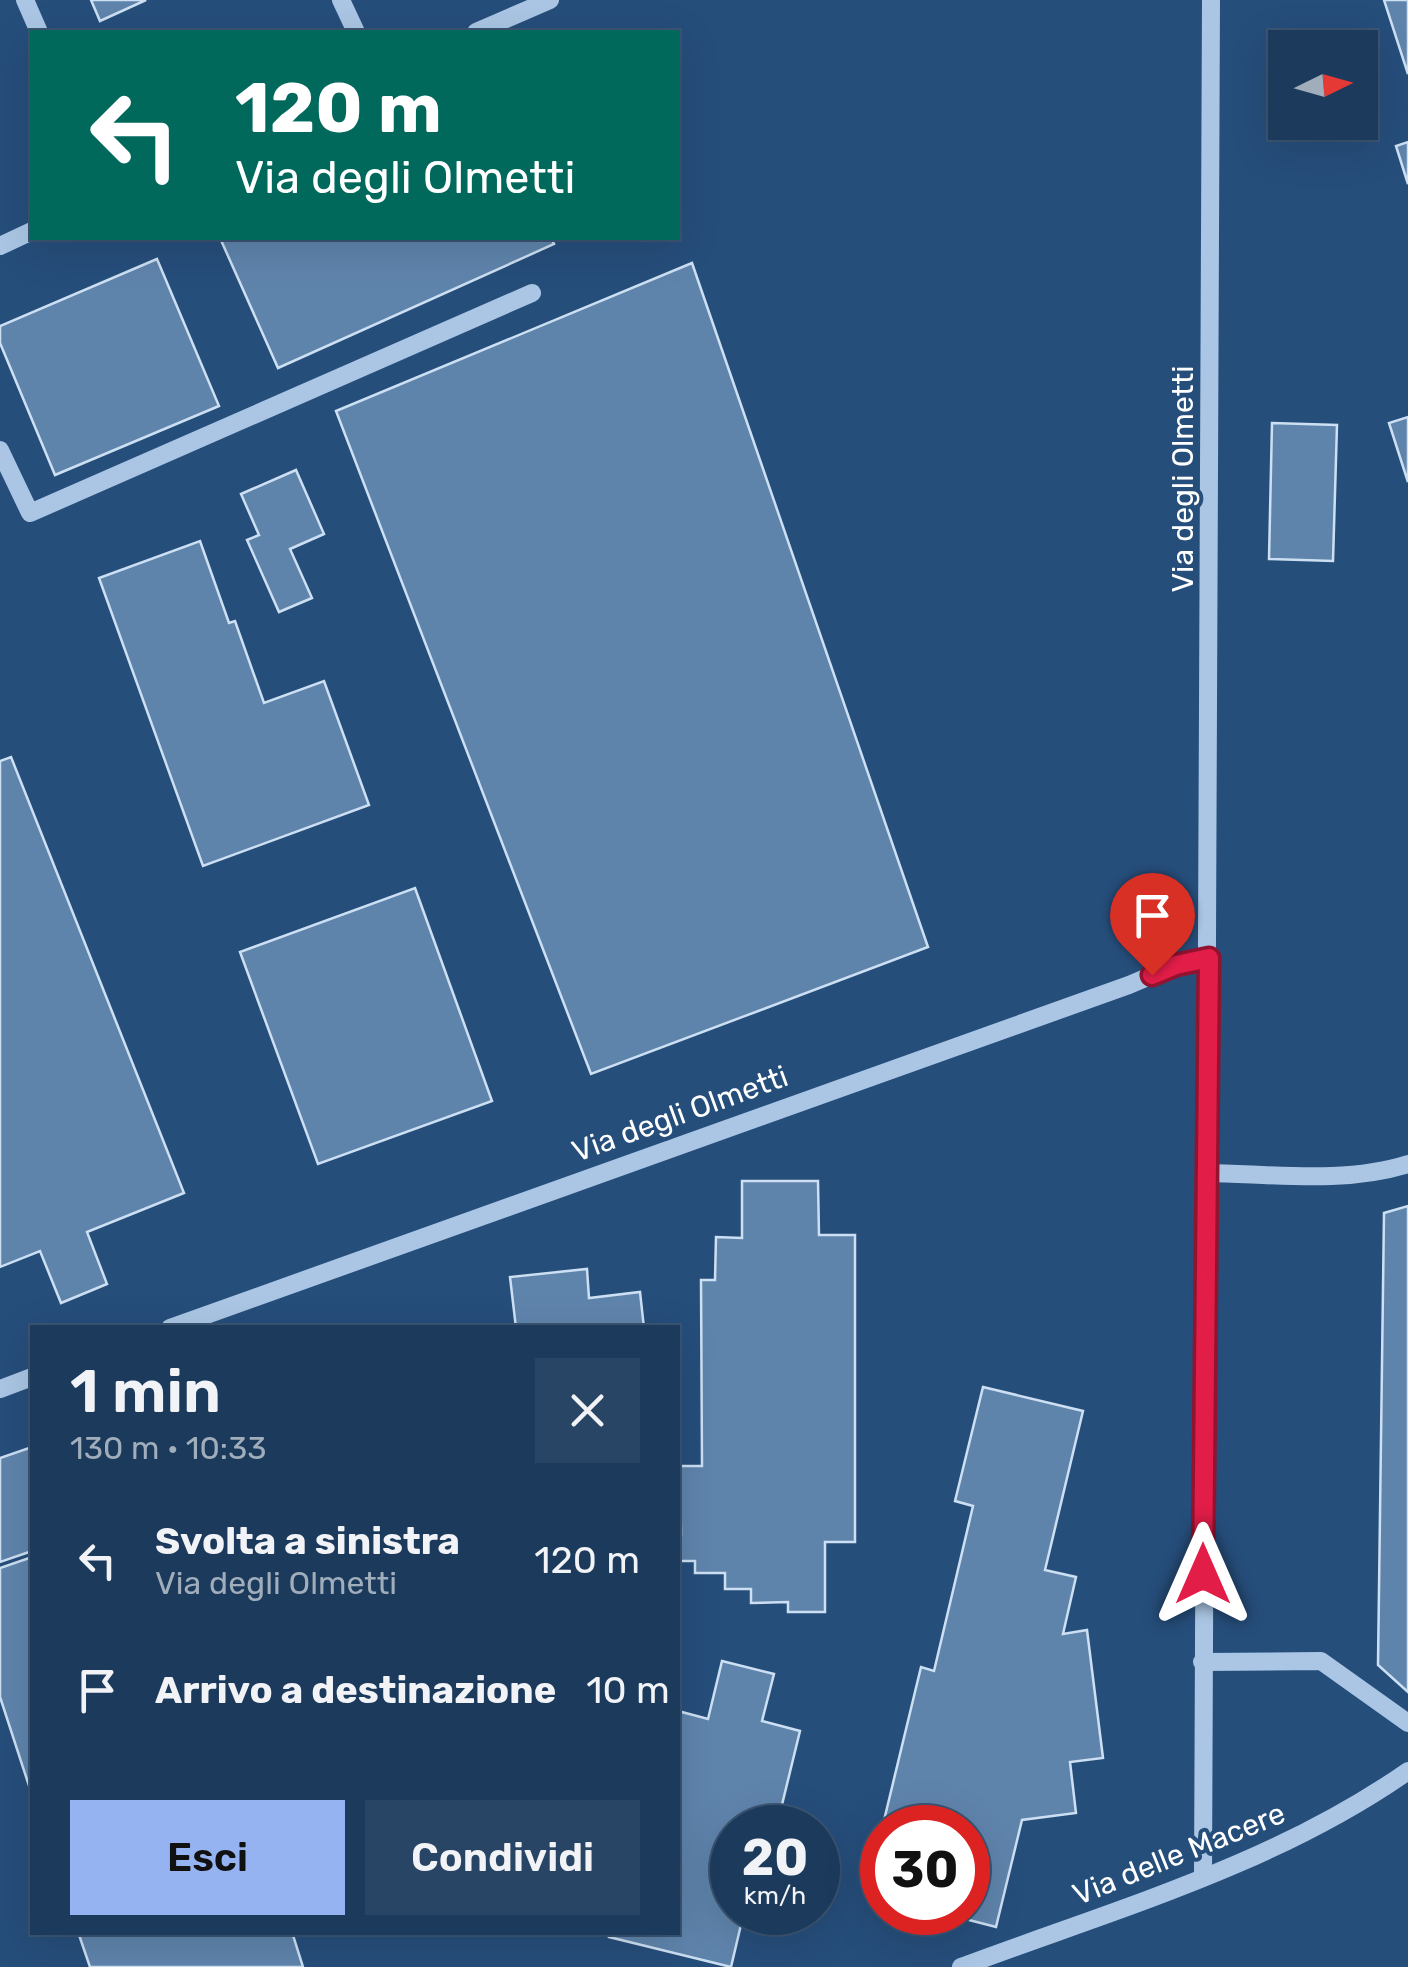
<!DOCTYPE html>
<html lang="it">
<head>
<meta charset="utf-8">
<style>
  :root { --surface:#1c3a5c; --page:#294565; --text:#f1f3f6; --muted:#a0adbb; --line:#3a5472; --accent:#95b2f1 }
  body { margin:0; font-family:Rubik,sans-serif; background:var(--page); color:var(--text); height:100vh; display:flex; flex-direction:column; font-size:38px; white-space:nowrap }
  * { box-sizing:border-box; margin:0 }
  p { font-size:32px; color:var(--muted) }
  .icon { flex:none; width:55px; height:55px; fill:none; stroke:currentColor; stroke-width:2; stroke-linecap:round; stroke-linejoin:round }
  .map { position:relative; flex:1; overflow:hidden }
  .drawer { position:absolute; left:30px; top:1325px; width:650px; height:610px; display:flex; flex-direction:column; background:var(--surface); border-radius:0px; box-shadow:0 10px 40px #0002,0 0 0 2px var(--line) }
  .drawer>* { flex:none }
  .hud { position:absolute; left:30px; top:30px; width:650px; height:210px; border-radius:0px; box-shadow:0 10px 40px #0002,0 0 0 2px var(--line); background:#00695c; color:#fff; overflow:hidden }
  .needle { width:65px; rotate:85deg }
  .tools { position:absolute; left:1268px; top:30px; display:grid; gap:20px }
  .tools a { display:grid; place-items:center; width:110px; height:110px; border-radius:0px; background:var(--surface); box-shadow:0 10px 40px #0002,0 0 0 2px var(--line); font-size:50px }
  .speed { position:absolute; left:710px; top:1805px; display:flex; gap:20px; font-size:50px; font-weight:700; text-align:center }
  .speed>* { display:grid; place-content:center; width:130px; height:130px; border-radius:50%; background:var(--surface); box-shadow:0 10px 40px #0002,0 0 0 2px var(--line); line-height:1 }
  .speed small { font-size:25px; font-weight:400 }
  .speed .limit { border:15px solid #d22; background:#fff; color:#111 }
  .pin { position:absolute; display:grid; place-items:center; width:85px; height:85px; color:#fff; margin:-102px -42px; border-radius:50% 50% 50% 0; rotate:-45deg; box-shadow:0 0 10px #0007 }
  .pin .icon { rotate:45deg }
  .me { position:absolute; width:110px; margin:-55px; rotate:0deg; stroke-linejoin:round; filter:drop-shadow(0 0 8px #0008) }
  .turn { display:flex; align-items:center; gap:35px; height:210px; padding:0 40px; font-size:45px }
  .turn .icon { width:130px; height:130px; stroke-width:2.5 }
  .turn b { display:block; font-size:70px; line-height:85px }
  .round { display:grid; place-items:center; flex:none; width:105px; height:105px; border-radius:0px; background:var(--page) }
  .overview { display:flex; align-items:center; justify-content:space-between; height:170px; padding:0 40px }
  h1 { font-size:60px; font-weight:600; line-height:75px }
  .primary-button { display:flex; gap:20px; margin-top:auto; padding:20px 40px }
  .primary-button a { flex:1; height:115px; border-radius:0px; background:var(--accent); color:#111; font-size:40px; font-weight:600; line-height:115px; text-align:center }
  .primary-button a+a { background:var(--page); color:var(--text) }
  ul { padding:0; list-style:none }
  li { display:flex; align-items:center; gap:30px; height:130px; padding:0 40px }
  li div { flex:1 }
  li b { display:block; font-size:38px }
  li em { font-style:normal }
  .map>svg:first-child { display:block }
  .building { fill:#5f84ac; stroke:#cde0f3; stroke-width:2.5 }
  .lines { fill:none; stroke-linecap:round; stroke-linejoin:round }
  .minor { stroke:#aac6e4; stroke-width:18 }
  .route-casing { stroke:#92132f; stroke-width:25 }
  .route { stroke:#e11d48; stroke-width:18 }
  .labels { text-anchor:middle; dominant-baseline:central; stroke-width:8; stroke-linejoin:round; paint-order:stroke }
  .street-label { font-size:30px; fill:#fff; stroke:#264e7b }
</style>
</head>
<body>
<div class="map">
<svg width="1408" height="1967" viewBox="0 0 1408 1967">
  <rect width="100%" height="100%" fill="#264e7b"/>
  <g class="building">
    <path d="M91,0h55l-46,21z"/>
    <path d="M1384,0h24v74z"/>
    <path d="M1408,142v42l-12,-38z"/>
    <path d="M220,238h331l3,6 -276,124z"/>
    <path d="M157,259l62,147 -164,69 -55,-132v-17z"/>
    <path d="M692,263l236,684 -337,127 -255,-663z"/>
    <path d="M1408,417v65l-19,-59z"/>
    <path d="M1272,423l65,2 -4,136 -64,-2z"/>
    <path d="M296,470l28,64 -34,15 22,49 -33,14 -32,-72 12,-5 -18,-41z"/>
    <path d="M200,541l29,82 6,-2 29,82 60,-22 45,124 -166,61 -104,-288z"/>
    <path d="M11,757l173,436 -97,39 20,52 -46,19 -21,-52 -40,16v-506z"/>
    <path d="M415,888l77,213 -174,63 -78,-212z"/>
    <path d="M742,1181h76l1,54h36v307h-30v70h-37v-10l-37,1v-14h-26v-16h-30v-12h-17v-26h3l-1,-69h22l-1,-186h14l1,-43 26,1z"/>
    <path d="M1408,1206v486l-30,-27 6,-452z"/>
    <path d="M587,1269l2,29 51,-6 4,36h-128l-6,-51z"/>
    <path d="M983,1387l100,24 -38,159 31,7 -13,57 24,-4 16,128 -33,4 6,51 -54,7 -26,107 -58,-15h30v-84h-86v71l-16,-4 55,-228 13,4 39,-165 -18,-5z"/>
    <path d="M32,1447v104l-32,11v-104z"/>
    <path d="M32,1557v238l-32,-98v-129z"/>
    <path d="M722,1661l52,13 -12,47 38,10 -22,90 -11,-2 -2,9h-33v84h12l-13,55 -122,-30 1,-5h68v-221l30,8z"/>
    <path d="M78,1932h214l11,35h-213z"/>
  </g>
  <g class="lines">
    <g class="minor">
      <path d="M25,0l14,32"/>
      <path d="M341,0l15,32"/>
      <path d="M476,32l74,-32"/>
      <path d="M0,246l32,-15"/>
      <path d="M0,450l30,63 502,-220"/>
      <path d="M1207,1173c65,1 138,11 201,-9"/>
      <path d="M170,1328l959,-343 47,-20 33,-7"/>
      <path d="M0,1389l32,-12"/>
      <path d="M1202,1662l119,-1 87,62"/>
      <path d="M1203,1877l8,-1877"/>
      <path d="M961,1967c152,-57 313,-102 447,-196"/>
    </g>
  </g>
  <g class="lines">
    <defs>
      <path id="route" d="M1152,975l24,-10 33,-7 -6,616"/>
    </defs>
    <use href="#route" class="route-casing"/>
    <use href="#route" class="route"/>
  </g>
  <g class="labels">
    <g class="street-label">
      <text transform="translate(1183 479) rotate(-90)">Via degli Olmetti</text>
      <text transform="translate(680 1114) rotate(-20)">Via degli Olmetti</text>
      <text transform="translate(1179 1854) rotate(-22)">Via delle Macere</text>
    </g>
  </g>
</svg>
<div class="tools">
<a><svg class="needle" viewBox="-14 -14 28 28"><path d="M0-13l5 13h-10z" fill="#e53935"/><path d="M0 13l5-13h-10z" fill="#a0adbb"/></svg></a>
</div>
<div class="speed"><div>20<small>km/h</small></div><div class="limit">30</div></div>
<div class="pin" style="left:1152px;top:975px;background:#d93025"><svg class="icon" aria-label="arrive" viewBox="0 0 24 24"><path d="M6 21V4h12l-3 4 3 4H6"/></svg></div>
<svg class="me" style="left:1203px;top:1574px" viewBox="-20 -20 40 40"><path d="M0-17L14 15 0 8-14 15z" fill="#e11d48" stroke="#fff" stroke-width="4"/></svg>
<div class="hud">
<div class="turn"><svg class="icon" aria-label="left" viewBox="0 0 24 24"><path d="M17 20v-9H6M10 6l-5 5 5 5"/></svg><div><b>120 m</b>Via degli Olmetti</div></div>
</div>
<section class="drawer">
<div class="overview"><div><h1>1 min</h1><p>130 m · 10:33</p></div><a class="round"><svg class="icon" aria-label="close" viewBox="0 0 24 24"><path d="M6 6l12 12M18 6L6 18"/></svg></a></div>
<ul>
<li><svg class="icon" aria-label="left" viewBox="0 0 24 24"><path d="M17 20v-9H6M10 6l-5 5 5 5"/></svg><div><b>Svolta a sinistra</b><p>Via degli Olmetti</p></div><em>120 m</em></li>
<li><svg class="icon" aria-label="arrive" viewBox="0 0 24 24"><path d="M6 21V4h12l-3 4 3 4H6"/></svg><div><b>Arrivo a destinazione</b></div><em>10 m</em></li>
</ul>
<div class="primary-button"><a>Esci</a><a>Condividi</a></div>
</section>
</div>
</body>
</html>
